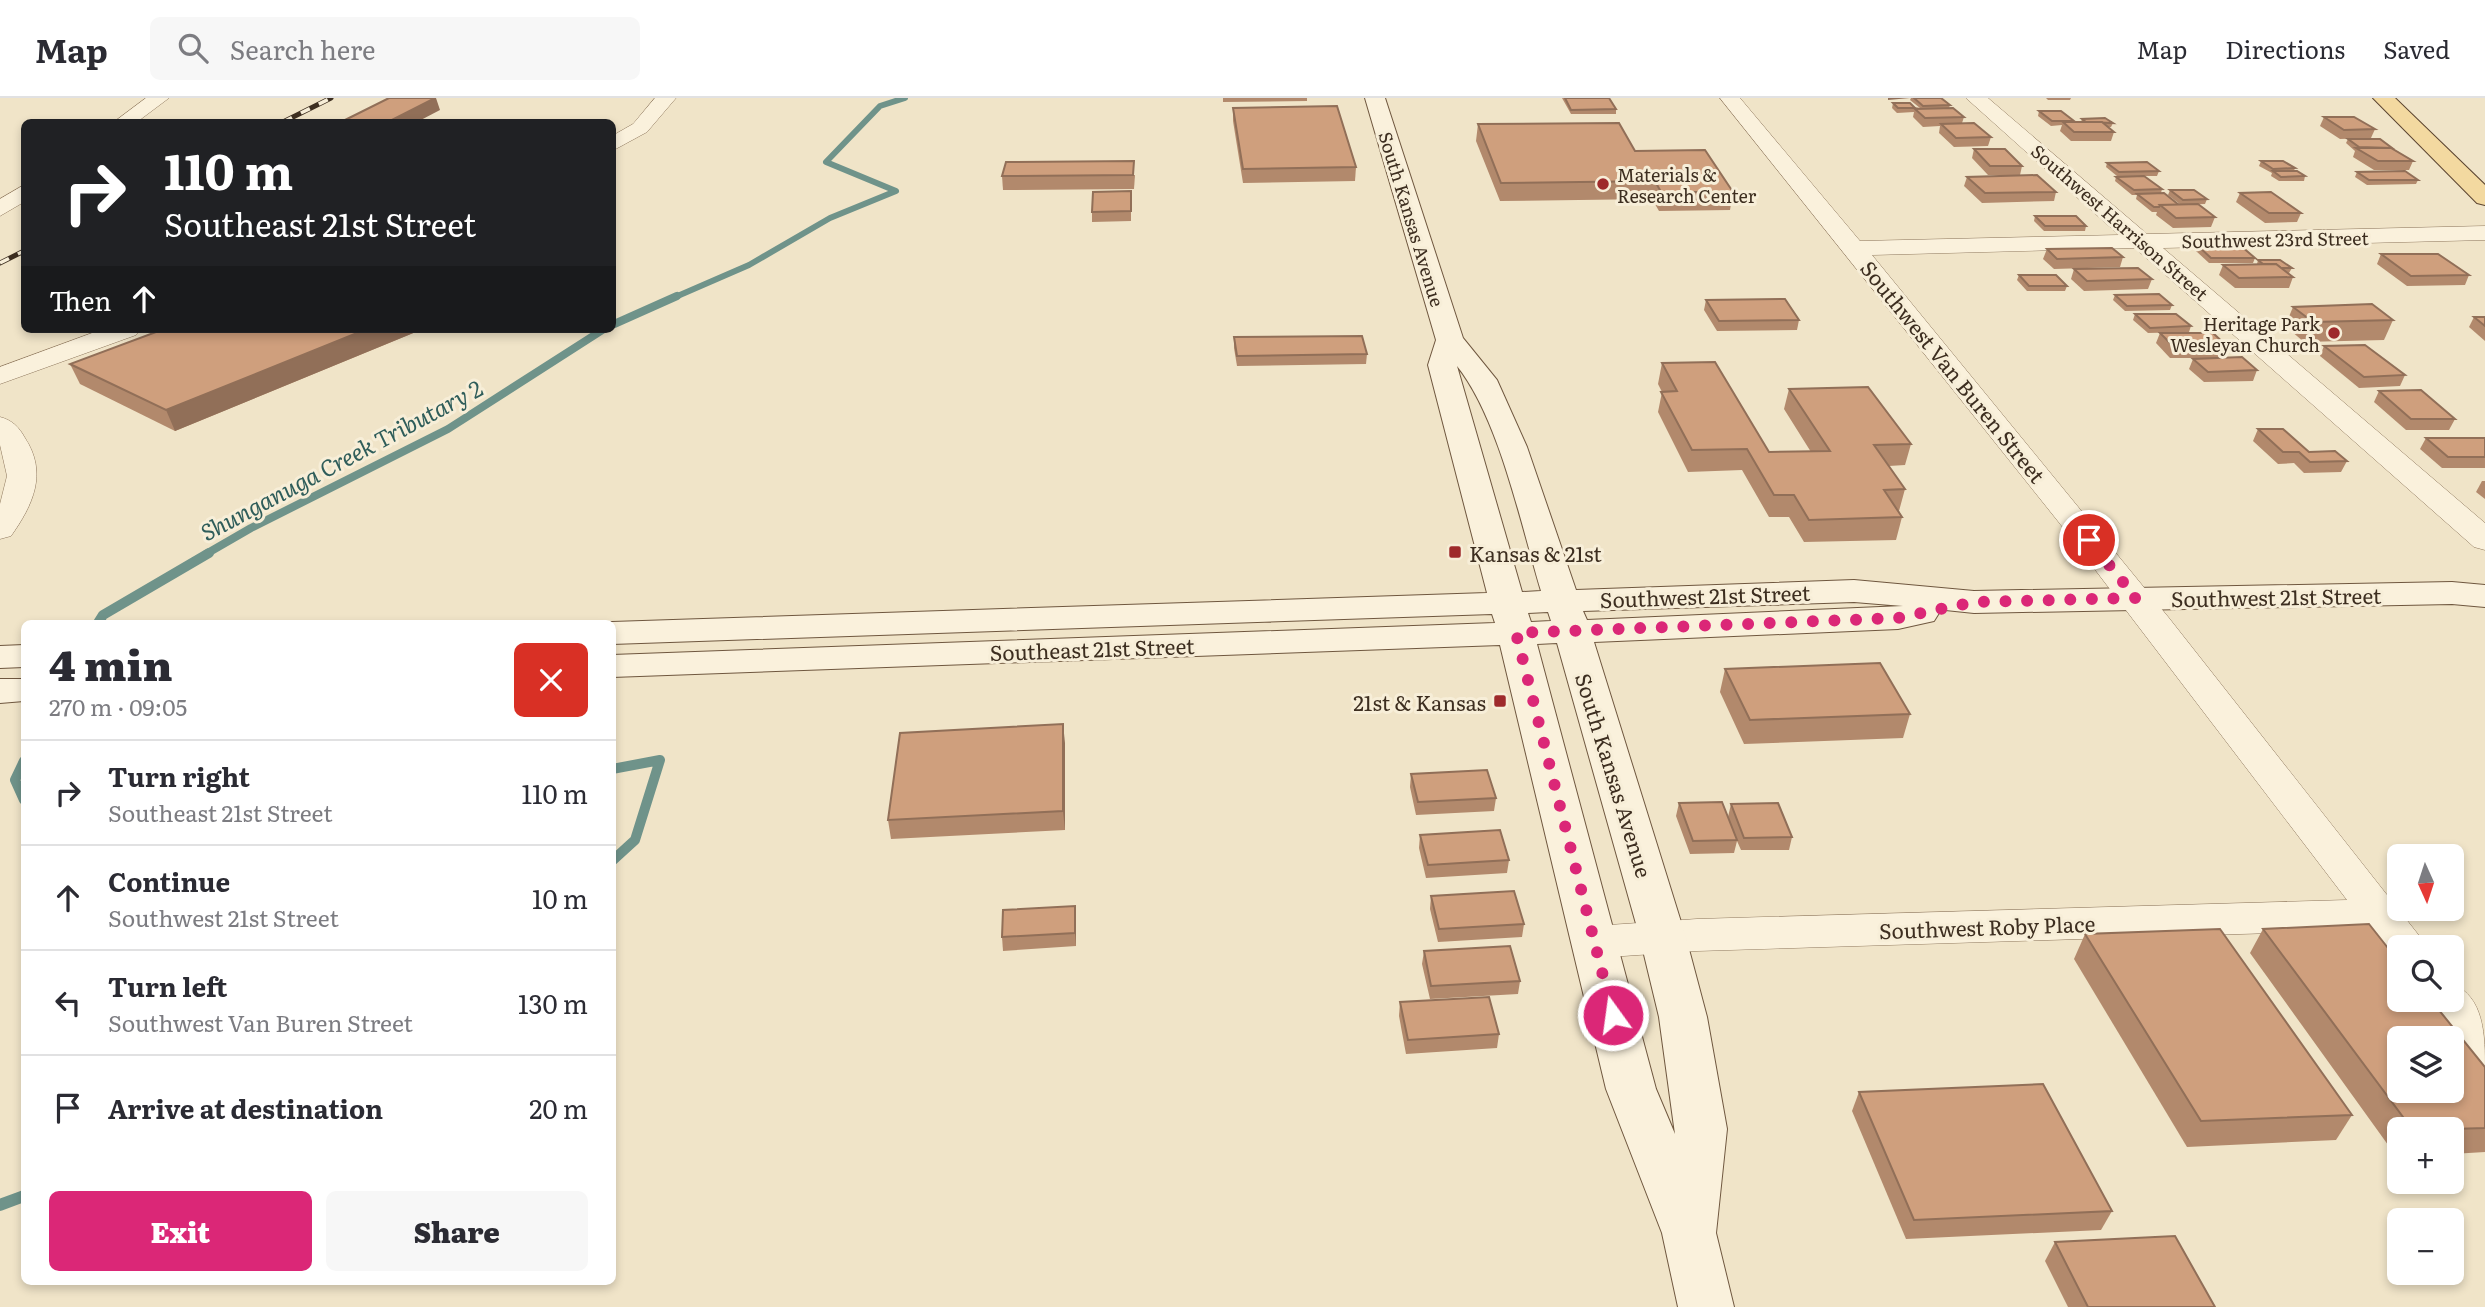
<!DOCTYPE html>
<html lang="en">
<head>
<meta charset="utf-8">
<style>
  :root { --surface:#fff; --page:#f7f7f7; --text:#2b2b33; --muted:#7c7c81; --line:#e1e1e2; --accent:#db2777 }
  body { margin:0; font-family:Literata,serif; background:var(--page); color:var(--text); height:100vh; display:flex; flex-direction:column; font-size:26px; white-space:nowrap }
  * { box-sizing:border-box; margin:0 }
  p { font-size:23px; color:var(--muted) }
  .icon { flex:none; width:38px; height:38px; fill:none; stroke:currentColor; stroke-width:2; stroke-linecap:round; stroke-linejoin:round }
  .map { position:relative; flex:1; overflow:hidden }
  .details { position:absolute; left:21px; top:522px; width:595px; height:665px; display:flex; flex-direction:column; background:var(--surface); border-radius:10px; box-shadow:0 4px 10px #0003 }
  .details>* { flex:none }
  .top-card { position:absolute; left:21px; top:21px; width:595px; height:214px; border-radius:10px; box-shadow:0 4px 10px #0003; background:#202124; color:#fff; overflow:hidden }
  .needle { width:46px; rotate:177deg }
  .fabs { position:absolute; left:2387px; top:746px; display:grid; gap:14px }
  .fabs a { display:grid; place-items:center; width:77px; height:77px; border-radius:10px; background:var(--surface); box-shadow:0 4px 10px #0003; font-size:35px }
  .pin { position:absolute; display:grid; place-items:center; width:60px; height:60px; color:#fff; margin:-30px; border:4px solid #fff; border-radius:50%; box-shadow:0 2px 7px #0007 }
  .me { position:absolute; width:77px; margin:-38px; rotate:346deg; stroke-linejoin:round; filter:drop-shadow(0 0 5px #0008) }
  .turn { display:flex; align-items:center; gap:24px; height:147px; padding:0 28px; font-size:32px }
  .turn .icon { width:91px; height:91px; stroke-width:2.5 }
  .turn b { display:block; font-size:49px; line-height:60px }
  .then { display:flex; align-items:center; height:66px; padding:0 28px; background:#0003; gap:14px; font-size:26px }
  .round { display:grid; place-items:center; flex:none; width:74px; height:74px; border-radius:10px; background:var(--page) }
  .overview { display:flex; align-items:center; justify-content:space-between; height:119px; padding:0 28px }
  h1 { font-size:42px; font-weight:800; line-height:52px }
  .action { display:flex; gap:14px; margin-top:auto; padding:14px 28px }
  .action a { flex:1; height:80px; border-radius:10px; background:var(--accent); color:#fff; font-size:28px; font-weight:800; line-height:80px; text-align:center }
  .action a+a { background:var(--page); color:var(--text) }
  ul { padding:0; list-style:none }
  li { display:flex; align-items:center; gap:21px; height:105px; padding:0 28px; border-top:2px solid var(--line) }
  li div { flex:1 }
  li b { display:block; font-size:26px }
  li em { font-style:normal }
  header { display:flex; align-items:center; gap:42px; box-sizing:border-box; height:98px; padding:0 35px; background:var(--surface); border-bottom:2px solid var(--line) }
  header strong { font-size:33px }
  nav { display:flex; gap:38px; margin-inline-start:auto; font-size:24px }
  .search { width:490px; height:63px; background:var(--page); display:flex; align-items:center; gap:18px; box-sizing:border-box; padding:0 24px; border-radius:10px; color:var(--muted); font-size:26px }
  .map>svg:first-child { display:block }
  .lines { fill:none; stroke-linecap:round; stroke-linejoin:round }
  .stream-far3 { stroke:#6f938a; stroke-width:6 }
  .stream-far2 { stroke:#6f938a; stroke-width:8 }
  .stream-far1 { stroke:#6f938a; stroke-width:10 }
  .stream { stroke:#6f938a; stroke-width:12 }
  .minor-casing { stroke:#8d765c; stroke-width:1 }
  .secondary-casing { stroke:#6f573f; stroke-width:2 }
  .primary-casing { stroke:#5b4430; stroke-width:2 }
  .minor { fill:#faf1dc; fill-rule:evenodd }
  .secondary { fill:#faf1dc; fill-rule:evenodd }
  .primary { fill:#f3d9a0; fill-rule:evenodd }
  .rail-casing { stroke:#3d2e20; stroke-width:5 }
  .rail { stroke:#f7eed8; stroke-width:3.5; stroke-dasharray:10; stroke-linecap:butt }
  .wall { fill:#b2896c }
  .shaded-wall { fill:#916f58 }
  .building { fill:#cf9f7d; stroke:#916f58; stroke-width:2; fill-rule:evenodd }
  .route { stroke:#db2777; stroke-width:12; stroke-dasharray:0 21.6 }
  .poi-dot { fill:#9e2a2b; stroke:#f7eed8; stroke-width:2.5 }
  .labels { text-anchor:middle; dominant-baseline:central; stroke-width:6; stroke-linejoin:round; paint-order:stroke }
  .far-poi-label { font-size:18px; fill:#3d2e20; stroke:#f7eed8; text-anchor:start }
  .far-street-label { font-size:18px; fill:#3d2e20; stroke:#f7eed8 }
  .street-label { font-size:21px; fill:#3d2e20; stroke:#f7eed8 }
  .poi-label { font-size:21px; fill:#3d2e20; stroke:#f7eed8; text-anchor:start }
  .water-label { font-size:23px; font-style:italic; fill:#2f5d5a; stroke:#f7eed8 }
</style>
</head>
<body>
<header>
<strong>Map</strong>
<div class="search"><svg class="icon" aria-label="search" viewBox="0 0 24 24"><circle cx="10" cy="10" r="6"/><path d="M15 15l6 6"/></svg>Search here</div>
<nav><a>Map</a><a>Directions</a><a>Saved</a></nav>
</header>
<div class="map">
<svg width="2485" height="1209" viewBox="0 0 2485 1209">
  <rect width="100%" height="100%" fill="#f0e4c8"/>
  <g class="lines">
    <path class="stream-far3" d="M673,200l76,-33 81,-47 66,-27 -70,-29 54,-56 25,-8"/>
    <g class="stream-far2">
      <path d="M612,227l65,-29"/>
      <path d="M206,456l45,-26 197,-99 156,-100"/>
    </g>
    <g class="stream-far1">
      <path d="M98,525l5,-8 106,-62"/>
      <path d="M24,663l-9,19 9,20"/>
      <path d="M612,671l48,-9 -25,80 -23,21"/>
    </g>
    <path class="stream" d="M0,1107l24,-9"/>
    <defs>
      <g id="minor">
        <path d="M146,0h23l-32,24h-23z"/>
        <path d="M655,0h21l-29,34 -35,19v-15l21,-12z"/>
        <path d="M1720,0h20l120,143 259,-6 -153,-137h22l159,136 338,-8v14l-322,8 322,275v27l-11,-3 -339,-299 -263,7 297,363 259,329h-29v14l-8,-3 -22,-28 -672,21 -103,7 -15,-5 -7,-11 7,-11 15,-5 103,-7 650,-19 -286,-375z"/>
        <path d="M24,87v17l-24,14v-17z"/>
        <path d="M103,231h37l-4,6 -136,49v-17z"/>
        <path d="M0,319c12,3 19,10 25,21 23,35 8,67 -14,98l-11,3v-35l7,-28 -7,-31z"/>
        <path d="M2452,886c33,12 33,54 33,85l-16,-5 -45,-65h28z"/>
      </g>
      <g id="secondary">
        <path d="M1365,0h20l78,240 34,42 30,67 49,143 278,-10 120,11 478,-9 33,3v22l-33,-3 -478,9 -38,-4 3,4 -5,8 -36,8 -304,13 92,296 21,79 20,112 -11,104 18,74h-56l-16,-74 -56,-144 -106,-444 -888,32v-22l883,-32 -3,-9 -880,30v-21h-4l4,-1 875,-29 -59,-228 8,-25zM1457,268c42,52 64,159 84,225l-19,1zM1854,504l49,4 -316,14 -4,-9zM1548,514l3,9 -20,1 -3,-9zM1557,545l83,295 19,79 16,117 -19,-45 -119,-445z"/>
        <path d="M24,547v22l-24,1v-22z"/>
        <path d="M0,581h24v22l-24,2z"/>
      </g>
      <path id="primary" d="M2373,0h22l90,87v20l-8,-2z"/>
    </defs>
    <use href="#minor" class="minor-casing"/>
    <use href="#secondary" class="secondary-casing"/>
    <use href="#primary" class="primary-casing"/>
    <use href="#minor" class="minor"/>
    <use href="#secondary" class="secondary"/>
    <use href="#primary" class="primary"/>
    <defs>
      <g id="rail">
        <path d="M283,24l48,-24"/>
        <path d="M0,165l24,-12"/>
      </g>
    </defs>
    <use href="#rail" class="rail-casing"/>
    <use href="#rail" class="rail"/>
  </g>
  <g class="wall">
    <path d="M1223,0h84v3l-84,1z"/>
    <path d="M1562,0h47l7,11v5h-45z"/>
    <path d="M1911,0h30l9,7 -1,3 15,9 -2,6 29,14 -3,9 -34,1 -15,-14 1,-7 -17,1 -10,-10 1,-5 -17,1 -5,-5 1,-5 27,5 -10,-8z"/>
    <path d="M2046,0h25l-1,2h-22z"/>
    <path d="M1233,10l123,59 -1,14 -112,2 -10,-62z"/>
    <path d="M2039,13l35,10v1h7l1,-3 31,4 -2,4h-3l6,5 -3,9h-40l-11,-10 2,-6 -11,1 -13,-10z"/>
    <path d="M2324,19l51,12 -4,9 -31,1 -20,-13z"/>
    <path d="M1478,26l157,27 98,41 -3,18 -71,1 -7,-12 -152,2 -24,-60z"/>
    <path d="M2348,41l44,9 21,13 -4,9h-35l-21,-13 2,-6 -9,-8z"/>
    <path d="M1974,51l48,17 -2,9h-32l-16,-17z"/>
    <path d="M2261,63l34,7 -1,3 11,5 -1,5h-25l-8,-5 1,-3 -13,-7z"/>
    <path d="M2107,65l52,8 -2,5h-40l-11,-9z"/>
    <path d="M2357,74l61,8 -2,4 -49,1 -12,-8z"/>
    <path d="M1135,77l-1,14 -131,1 -1,-14z"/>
    <path d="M1967,79l89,15 -2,9 -72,2 -18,-17z"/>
    <path d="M2116,79l46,12 -1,4 18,12 36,12 -4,10 -38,1 -17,-13 1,-3h-5l-16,-13 1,-4h-5l-17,-14z"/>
    <path d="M2170,92l37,9 -2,5 -24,1 -13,-10z"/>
    <path d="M1131,93v30l-39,1v-10z"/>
    <path d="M2240,95l61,20 -4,9 -32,1 -29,-21z"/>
    <path d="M2035,118l51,10 -1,5h-41l-10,-10z"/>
    <path d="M2198,148l57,12 -2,5h-44l-13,-12z"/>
    <path d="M2047,151l76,8 -3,10 -66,2 -11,-10z"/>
    <path d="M2381,156l88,21 -4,10 -58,1 -30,-22z"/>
    <path d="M2258,162l34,8 -3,5h-1l5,4 -4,11h-54l-16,-13 4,-10 34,-1z"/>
    <path d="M2074,171l78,10 -4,10 -64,2 -13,-12z"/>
    <path d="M2019,177l48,11 -2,5h-38l-10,-11z"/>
    <path d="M2115,197l57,10 -2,5 -45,1 -12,-11z"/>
    <path d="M1706,202l93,20 -2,10 -80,1 -13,-21z"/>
    <path d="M2293,209l100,13 -9,20 -80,2 -19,-16z"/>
    <path d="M2135,216l56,12 -2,6 -41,1 -15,-13z"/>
    <path d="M2474,219h11v24l-16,-14z"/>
    <path d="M164,231h259l-248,102 -95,-47 -10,-20z"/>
    <path d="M2160,235l68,14 -4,11h-54l-14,-15z"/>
    <path d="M1234,239l133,17 -1,10 -129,2 -3,-18z"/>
    <path d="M2324,248l81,29 -5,11 -41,2 -39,-32z"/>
    <path d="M2193,261l64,11 -4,11 -49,1 -15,-13z"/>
    <path d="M1662,265l107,89h42l-27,-43 5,-20 122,55 -6,21 -16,1 16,23 -6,22 3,6 -6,23 -92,2 -15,-25h-20l-27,-47 -54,2 -30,-60 4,-20 -4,-8z"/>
    <path d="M2379,293l76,28 -6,11h-43l-32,-28z"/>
    <path d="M2258,331l51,23 38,9 -6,11 -37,1 -10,-10 -16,1 -25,-23z"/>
    <path d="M2426,340h59v30h-43l-22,-19z"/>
    <path d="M2482,383h3v18l-9,-7z"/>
    <path d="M1725,571l185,45 -7,24 -159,6 -24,-52z"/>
    <path d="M1065,645v87l-174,9 -3,-19z"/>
    <path d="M1411,676l85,24 -2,13 -78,4 -6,-28z"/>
    <path d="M1679,705l49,14 3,-13 61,33 -3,13h-48l-4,-9 -3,12 -44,1 -14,-38z"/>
    <path d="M1420,737l89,25 -2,13 -81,5 -7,-30z"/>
    <path d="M1431,798l93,28 -2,13 -84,5 -8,-33z"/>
    <path d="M1076,821v27l-73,5 -1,-14z"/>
    <path d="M2263,831l222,138v85l-33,2v-25h-53v27h-3l-146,-203z"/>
    <path d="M2085,836l267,181 -16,25 -149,7 -113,-188z"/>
    <path d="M1424,853l96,30 -2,13 -88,5 -8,-35z"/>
    <path d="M1400,904l99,32 -2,14 -91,6 -7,-38z"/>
    <path d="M1859,994l253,119 -11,19 -195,9 -54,-128z"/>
    <path d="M2055,1144l160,65h-147l-23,-46z"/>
  </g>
  <g class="shaded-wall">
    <path d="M435,0h1l4,12 -23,12h-29z"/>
    <path d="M1888,0h22l-22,2z"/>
    <path d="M367,231h56l-248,102 -9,-21z"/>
    <path d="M1063,626l2,19v87l-2,-19z"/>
    <path d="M1075,808l1,13v27l-1,-13z"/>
  </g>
  <g class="building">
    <path d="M389,0h46l-47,24h-47z"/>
    <path d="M1565,0h44l7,11 -45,1z"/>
    <path d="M1914,0h27l9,7 -27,1z"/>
    <path d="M1893,5h17l5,5h-17z"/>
    <path d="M1337,8l19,61 -113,2 -10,-61z"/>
    <path d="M1953,10l11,9 -39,1 -10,-9z"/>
    <path d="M2039,13h22l13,10h-22z"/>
    <path d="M2324,19h30l21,12 -31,1z"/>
    <path d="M2105,20l8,5 -27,-1 -4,-3z"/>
    <path d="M2063,24h39l12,10h-40z"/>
    <path d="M1619,25l16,28 70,-1 28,42h-72l-6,-11 -154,2 -23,-59z"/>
    <path d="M1974,25l17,14 -35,1 -15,-14z"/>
    <path d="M2348,41h32l12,9 -33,-1z"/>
    <path d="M2356,50h35l22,13h-35z"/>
    <path d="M1974,51h31l17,17h-32z"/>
    <path d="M1134,63l-1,14 -131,1 4,-14z"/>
    <path d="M2261,63h22l12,7 -22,1z"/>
    <path d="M2147,64l12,9 -40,1 -12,-9z"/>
    <path d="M2273,73h24l8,5 -24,1z"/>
    <path d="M2405,73l13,9h-49l-12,-8z"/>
    <path d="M2037,77l19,17 -71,1 -18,-16z"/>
    <path d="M2144,78l18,13 -28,1 -18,-13z"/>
    <path d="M2170,92h24l13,9 -24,1z"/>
    <path d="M1131,93v20l-39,1 1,-20z"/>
    <path d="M2271,94l30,21h-32l-29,-20z"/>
    <path d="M2164,95l15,12h-19l-1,2h-5l-17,-13z"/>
    <path d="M2198,106l17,13 -39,1 -16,-13z"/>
    <path d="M2035,118h41l10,10h-41z"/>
    <path d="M2198,148h43l14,12h-44z"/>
    <path d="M2112,150l11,9 -66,2 -10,-10z"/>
    <path d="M2381,156h57l31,21 -58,1z"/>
    <path d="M2258,162h22l12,8h-11l-5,-4h-13z"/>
    <path d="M2276,166l17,13 -54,1 -16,-13z"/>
    <path d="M2138,170l14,11 -65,2 -13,-12z"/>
    <path d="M2019,177h37l11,11h-38z"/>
    <path d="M2159,196l13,11 -45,1 -12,-11z"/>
    <path d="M1785,201l14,21 -80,1 -13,-21z"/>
    <path d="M2372,206l21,16 -80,2 -20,-15z"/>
    <path d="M2135,216h41l15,12 -41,2z"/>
    <path d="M2474,219h11v9z"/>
    <path d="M164,231h203l-201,81 -96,-46z"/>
    <path d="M2160,235h53l15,14h-54z"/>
    <path d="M1362,238l5,18 -130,2 -3,-19z"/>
    <path d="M2365,247l40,30 -41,2 -40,-31z"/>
    <path d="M2242,259l15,13 -49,2 -15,-13z"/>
    <path d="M1715,264l54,90 61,-1 -41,-62 79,-2 43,57 -37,1 31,44 -21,1 18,27 -93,3 -15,-25h-20l-27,-46 -55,1 -31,-58 16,-1 -15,-28z"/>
    <path d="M2421,292l34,29h-44l-32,-28z"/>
    <path d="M2258,331h25l26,23 26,-1 12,10 -37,1 -11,-10h-16z"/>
    <path d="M2426,340h59v19h-37z"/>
    <path d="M1880,565l30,51 -160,6 -25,-51z"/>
    <path d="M1063,626v87l-175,9 12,-87z"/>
    <path d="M1487,672l9,28 -78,4 -7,-28z"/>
    <path d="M1722,704l15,38 -44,1 -14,-38z"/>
    <path d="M1778,705l14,34 -48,1 -13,-34z"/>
    <path d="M1500,732l9,30 -81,5 -8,-30z"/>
    <path d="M1514,793l10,33 -85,5 -8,-33z"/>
    <path d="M1075,808v27l-73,4 1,-27z"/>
    <path d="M2369,826l30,38v37h31l55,68v61l-33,1h-40l-149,-200zM2399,940h53v52h-53z"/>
    <path d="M2220,831l132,186 -151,6 -116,-187z"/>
    <path d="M1510,848l10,35 -89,5 -7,-35z"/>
    <path d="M1489,899l10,37 -91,6 -8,-38z"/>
    <path d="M2043,986l69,127 -198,9 -55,-128z"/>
    <path d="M2175,1138l40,71h-127l-33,-65z"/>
  </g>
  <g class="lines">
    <path class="route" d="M1613,917l-97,-382 382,-15 76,-16 162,-4 -47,-58"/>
  </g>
  <g class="poi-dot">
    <circle cx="1603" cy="86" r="7"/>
    <circle cx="2334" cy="235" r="7"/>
    <rect x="1448" y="447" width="14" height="14" rx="3.5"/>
    <rect x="1493" y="596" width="14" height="14" rx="3.5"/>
  </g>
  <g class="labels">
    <g class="far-poi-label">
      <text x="1617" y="76">Materials &amp;<tspan x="1617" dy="21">Research Center</tspan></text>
      <text x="2320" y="225" text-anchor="end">Heritage Park<tspan x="2320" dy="21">Wesleyan Church</tspan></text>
    </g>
    <g class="far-street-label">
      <text transform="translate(1412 121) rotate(73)">South Kansas Avenue</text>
      <text transform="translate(2120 124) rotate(41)">Southwest Harrison Street</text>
      <text transform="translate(2275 141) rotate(-1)">Southwest 23rd Street</text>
    </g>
    <g class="street-label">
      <text transform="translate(1954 273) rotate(51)">Southwest Van Buren Street</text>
      <text transform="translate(1705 497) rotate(-2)">Southwest 21st Street</text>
      <text transform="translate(2276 498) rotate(-1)">Southwest 21st Street</text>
      <text transform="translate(1092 550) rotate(-2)">Southeast 21st Street</text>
      <text transform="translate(1615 677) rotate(73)">South Kansas Avenue</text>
      <text transform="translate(1987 828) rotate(-2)">Southwest Roby Place</text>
    </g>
    <g class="poi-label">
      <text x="1469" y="454">Kansas &amp; 21st</text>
      <text x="1486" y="603" text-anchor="end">21st &amp; Kansas</text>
    </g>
    <g class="water-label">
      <text transform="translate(341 361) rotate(-28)">Shunganuga Creek Tributary 2</text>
    </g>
  </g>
</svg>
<div class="fabs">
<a><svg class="needle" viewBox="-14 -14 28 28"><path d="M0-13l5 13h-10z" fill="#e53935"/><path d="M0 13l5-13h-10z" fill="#7c7c81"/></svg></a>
<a><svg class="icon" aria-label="search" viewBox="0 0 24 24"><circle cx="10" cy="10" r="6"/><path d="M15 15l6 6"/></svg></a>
<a><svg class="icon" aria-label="layers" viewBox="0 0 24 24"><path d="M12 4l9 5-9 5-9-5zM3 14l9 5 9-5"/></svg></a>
<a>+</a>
<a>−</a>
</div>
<div class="pin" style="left:2089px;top:442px;background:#d93025"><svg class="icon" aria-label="arrive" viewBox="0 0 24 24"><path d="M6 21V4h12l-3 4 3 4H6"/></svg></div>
<svg class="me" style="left:1613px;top:917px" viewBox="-20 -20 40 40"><circle r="17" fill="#db2777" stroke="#fff" stroke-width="3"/><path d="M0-11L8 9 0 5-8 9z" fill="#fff"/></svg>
<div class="top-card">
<div class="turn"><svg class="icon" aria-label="right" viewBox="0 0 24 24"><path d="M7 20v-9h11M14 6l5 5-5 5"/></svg><div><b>110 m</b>Southeast 21st Street</div></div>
<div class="then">Then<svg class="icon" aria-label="ahead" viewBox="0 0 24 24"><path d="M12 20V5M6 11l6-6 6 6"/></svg></div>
</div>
<section class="details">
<div class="overview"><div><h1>4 min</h1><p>270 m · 09:05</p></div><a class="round" style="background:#d93025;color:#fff"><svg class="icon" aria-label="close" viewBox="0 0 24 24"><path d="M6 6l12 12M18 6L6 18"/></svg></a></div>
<ul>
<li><svg class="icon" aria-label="right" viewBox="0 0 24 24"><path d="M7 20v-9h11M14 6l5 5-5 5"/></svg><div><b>Turn right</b><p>Southeast 21st Street</p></div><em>110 m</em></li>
<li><svg class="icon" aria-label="ahead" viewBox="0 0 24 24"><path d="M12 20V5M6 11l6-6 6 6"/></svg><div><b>Continue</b><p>Southwest 21st Street</p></div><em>10 m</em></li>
<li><svg class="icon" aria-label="left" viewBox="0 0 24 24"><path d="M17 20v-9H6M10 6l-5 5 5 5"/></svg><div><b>Turn left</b><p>Southwest Van Buren Street</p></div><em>130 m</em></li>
<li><svg class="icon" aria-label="arrive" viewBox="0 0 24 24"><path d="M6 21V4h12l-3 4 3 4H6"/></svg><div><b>Arrive at destination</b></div><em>20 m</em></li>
</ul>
<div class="action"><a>Exit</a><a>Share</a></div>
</section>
</div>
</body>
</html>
